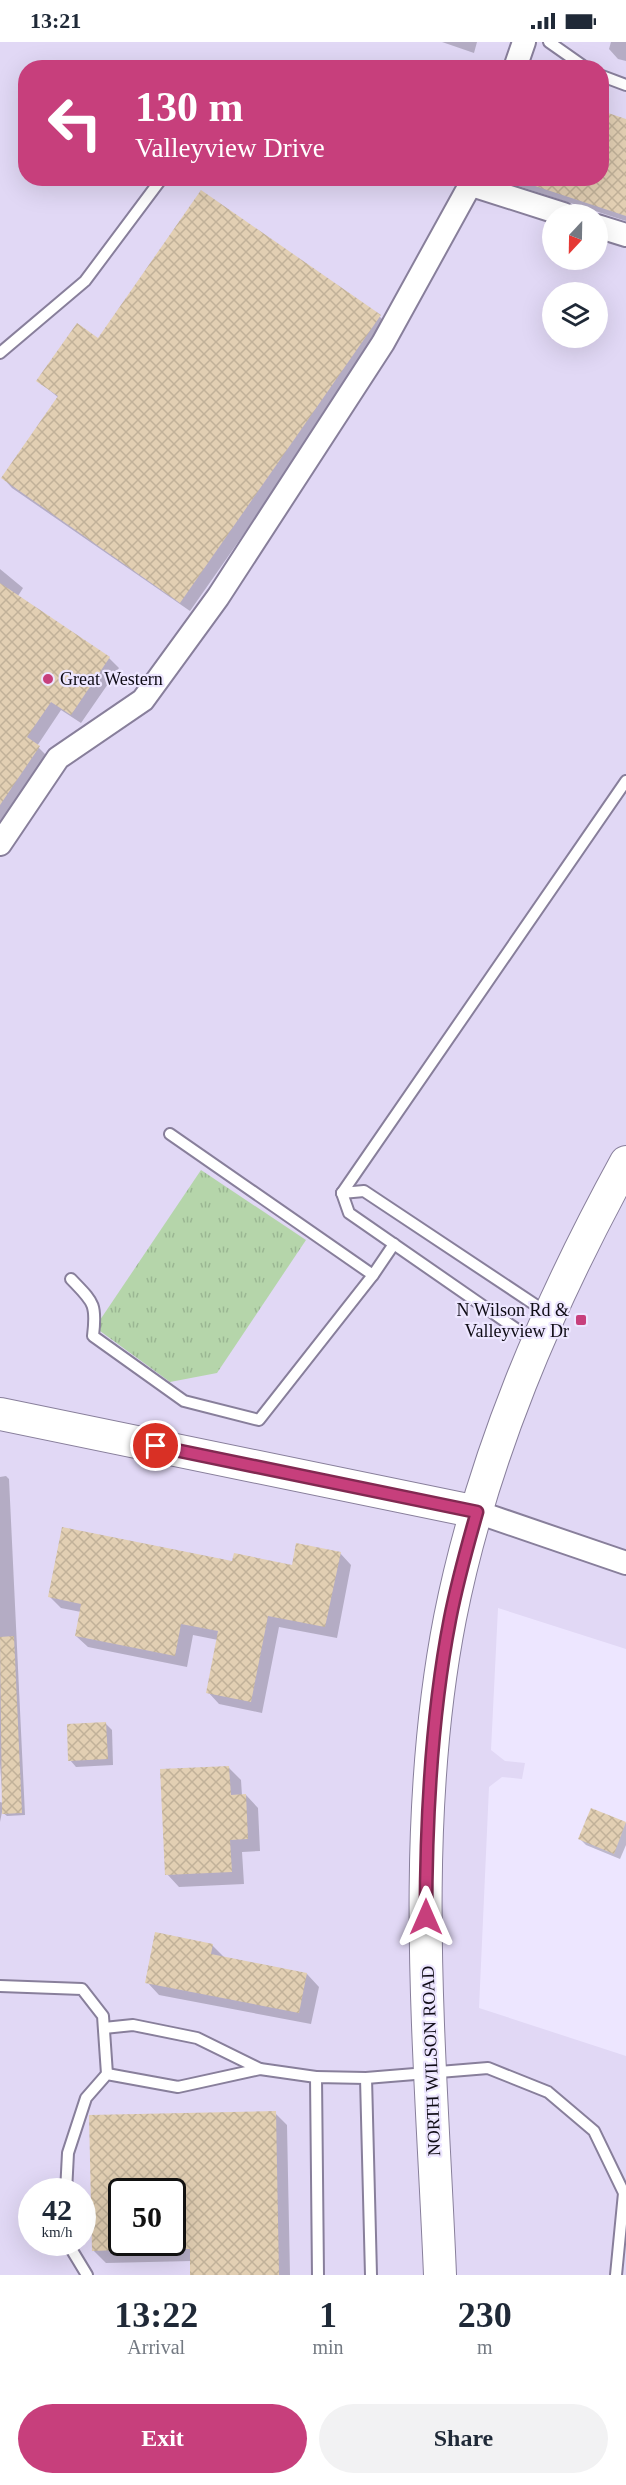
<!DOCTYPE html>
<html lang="en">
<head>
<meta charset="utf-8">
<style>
  :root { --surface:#fff; --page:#f2f2f3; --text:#1f2937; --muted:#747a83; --accent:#c73f7c }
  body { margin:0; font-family:Georgia,serif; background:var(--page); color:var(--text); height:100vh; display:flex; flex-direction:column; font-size:22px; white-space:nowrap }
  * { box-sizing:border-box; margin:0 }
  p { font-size:20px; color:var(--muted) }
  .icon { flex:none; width:33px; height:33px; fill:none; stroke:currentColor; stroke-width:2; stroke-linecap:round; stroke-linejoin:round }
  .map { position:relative; height:2233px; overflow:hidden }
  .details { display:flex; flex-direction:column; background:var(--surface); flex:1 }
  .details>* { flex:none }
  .guide { position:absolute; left:18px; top:18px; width:591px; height:126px; border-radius:24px; box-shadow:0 6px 24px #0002; background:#c73f7c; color:#fff; overflow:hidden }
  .needle { width:39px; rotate:202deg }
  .tools { position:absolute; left:542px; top:162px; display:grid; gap:12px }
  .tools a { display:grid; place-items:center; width:66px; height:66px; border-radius:50%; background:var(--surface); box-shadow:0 6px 24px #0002; font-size:30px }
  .speed { position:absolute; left:18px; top:2136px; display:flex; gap:12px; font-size:30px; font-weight:700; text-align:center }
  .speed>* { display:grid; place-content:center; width:78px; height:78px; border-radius:50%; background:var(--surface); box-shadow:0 6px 24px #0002; line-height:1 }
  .speed small { font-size:15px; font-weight:400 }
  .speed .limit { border:3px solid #111; border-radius:9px; background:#fff; color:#111 }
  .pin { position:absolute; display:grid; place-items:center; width:51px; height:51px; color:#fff; margin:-26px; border:3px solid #fff; border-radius:50%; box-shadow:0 2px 6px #0007 }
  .me { position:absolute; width:66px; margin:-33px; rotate:0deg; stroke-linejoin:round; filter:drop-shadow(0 0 4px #0008) }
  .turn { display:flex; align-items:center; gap:21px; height:126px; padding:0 18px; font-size:27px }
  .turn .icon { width:78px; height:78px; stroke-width:2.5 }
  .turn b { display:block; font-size:42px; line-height:51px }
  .eta { display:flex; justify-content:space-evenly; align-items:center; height:102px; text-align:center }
  .eta b { font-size:36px; font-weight:700; line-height:42px }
  .primary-button { display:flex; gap:12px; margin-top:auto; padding:12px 18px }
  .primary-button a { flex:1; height:69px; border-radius:36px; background:var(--accent); color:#fff; font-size:24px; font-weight:700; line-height:69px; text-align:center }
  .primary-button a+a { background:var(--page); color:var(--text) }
  .status { display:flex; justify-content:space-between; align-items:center; height:42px; padding:0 30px; background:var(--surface); direction:ltr }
  .status svg { height:16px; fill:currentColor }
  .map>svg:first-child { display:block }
  .built { fill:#e1d8f5; fill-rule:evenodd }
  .grass { fill:url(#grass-tufts) }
  .shadow { fill:#0003; fill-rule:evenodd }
  .building { fill:url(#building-cross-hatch) }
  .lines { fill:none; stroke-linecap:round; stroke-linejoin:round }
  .lane-casing { stroke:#887f9b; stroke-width:14 }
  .street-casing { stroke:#887f9b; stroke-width:26 }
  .secondary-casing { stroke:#887f9b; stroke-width:34 }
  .lane { stroke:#fff; stroke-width:10 }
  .street { stroke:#fff; stroke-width:22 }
  .secondary { stroke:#fff; stroke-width:32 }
  .route-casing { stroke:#812951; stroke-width:15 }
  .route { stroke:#c73f7c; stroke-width:10 }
  .poi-dot { fill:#c73f7c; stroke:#ede6ff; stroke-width:2 }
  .labels { text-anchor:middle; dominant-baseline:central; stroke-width:4.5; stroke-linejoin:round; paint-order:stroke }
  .poi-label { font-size:18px; fill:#0f0c16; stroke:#ede6ff; text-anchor:start }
  .street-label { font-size:18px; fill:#0f0c16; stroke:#ede6ff }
</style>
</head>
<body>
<div class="status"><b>13:21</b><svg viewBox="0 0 49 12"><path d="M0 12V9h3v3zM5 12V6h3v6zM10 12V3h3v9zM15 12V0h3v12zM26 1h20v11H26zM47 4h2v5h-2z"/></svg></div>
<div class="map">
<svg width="626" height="2233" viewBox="0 0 626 2233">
  <defs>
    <pattern id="grass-tufts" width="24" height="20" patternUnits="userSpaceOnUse" patternTransform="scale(1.5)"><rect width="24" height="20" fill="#b5d5aa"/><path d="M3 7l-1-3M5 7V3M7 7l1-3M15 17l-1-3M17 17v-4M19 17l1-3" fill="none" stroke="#9ab692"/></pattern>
    <pattern id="building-cross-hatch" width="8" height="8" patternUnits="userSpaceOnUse" patternTransform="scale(1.5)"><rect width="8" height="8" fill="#e2cfb3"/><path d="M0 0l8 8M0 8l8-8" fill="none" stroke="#c1b199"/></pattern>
  </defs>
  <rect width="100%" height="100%" fill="#ede6ff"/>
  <path class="built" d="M0,0h626v1607l-128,-41 -7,142 14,11 20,2 -3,16 -20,-2 -13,10 -10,221 147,48v219h-626zM26,26h576v110h-576zM552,172h45v46h-45zM552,250h45v46h-45zM32,2150h50v50h-50zM122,2150h50v50h-50z"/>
  <path class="grass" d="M201,1128l105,70 -89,133 -47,9 -70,-51v-11z"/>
  <g class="shadow">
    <path d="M442,0h35l-3,11z"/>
    <path d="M611,0h15v19l-8,-2 -9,-10z"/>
    <path d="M602,70l24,8v101l-114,-37 -5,-6h95z"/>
    <path d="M380,275l9,9 -199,285 -178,-123 -9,-10 56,-80 -21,-17 60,-41z"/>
    <path d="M0,527l23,19 -5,8 91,62 10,10 -38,55 -20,-13 -24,36 11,11 -48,72z"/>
    <path d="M6,1434l3,3 16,336 -18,1 -5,-4 -2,10v-20l3,1 -3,-39v-287z"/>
    <path d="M340,1511l11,12 -14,73 -58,-11 -17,86 -43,-9 -11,-12 10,-52 -25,-5 -6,32 -99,-20 -12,-11 5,-24 -20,-4 -12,-12 184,-34 60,4z"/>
    <path d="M106,1682l6,6 1,35 -37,2 -6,-7z"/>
    <path d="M229,1726l12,12 1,16 4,-1 12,13 2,43 -18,1 2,32 -65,3 -12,-13z"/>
    <path d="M592,1768l34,13v22l-6,14 -34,-14 -6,-6z"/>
    <path d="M212,1903l13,13 82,16 12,13 -8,37 -152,-29 -12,-13z"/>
    <path d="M275,2071l12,12 3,150h-98v-14l-86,2 -13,-13 -3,-133zM122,2150h50v50h-50z"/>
  </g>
  <g class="building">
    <path d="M602,69l24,8v97l-103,-34v-4h79z"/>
    <path d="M201,148l180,125 -201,288 -179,-125 57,-82 -22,-15 41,-58 21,15z"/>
    <path d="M0,541l110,74 -39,58 -20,-13 -24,35 13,9 -40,59z"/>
    <path d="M62,1485l170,34 2,-8 58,12 4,-22 45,9 -16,75 -57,-11 -17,86 -45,-9 12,-62 -37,-7 -6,32 -100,-20 6,-32 -33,-7z"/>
    <path d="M14,1594l8,177 -20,1 -2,-177z"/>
    <path d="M106,1680l2,37 -40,2 -1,-37z"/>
    <path d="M229,1724l2,29 15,-1 2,45 -18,1 2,32 -67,3 -5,-106z"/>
    <path d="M591,1766l35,14 -12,32 -36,-15z"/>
    <path d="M155,1890l58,12 -2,10 96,19 -8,40 -154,-30z"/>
    <path d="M276,2069l3,164h-89v-26h-18v-57h-50v58l-30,1 -3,-136z"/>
  </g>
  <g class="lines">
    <defs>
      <g id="lane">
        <path d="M549,0l37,26"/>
        <path d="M602,34l24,9"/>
        <path d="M0,311l85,-72 77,-103"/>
        <path d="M342,1151l284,-412"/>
        <path d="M342,1151l7,20 186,129"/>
        <path d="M342,1151l22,-2 182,121"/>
        <path d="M373,1233l21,-31"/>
        <path d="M71,1237c22,23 26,24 22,57l91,65 75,19 114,-145 -203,-141"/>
        <path d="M0,1944l82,3 21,27 4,58"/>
        <path d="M104,1986l29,-3 64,13 63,31"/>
        <path d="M366,2036l5,197"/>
        <path d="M66,2150l2,-39 18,-55 21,-24 71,13 82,-18 56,8"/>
        <path d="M67,2200l20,33"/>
        <path d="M318,2233l-2,-198 50,1 122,-10 60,24 46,39 30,62 -8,82"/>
      </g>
      <g id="street">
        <path d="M515,26l9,-26"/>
        <path d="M472,143l91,29"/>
        <path d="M597,184l29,9"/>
        <path d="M0,802l58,-86 85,-58 75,-103 165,-254 91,-165"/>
        <path d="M477,1470l149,51"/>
      </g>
      <g id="secondary">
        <path d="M0,1372l477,98"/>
        <path d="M440,2233c-9,-218 -32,-441 10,-657 32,-161 97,-312 176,-456"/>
      </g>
    </defs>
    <use href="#lane" class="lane-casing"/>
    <use href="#street" class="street-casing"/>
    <use href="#secondary" class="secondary-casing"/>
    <use href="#lane" class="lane"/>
    <use href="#street" class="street"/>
    <use href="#secondary" class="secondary"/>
  </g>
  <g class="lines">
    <defs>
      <path id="route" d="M156,1404l321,66c-10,35 -20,71 -27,107 -19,98 -24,198 -24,298"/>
    </defs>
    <use href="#route" class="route-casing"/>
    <use href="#route" class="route"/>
  </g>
  <g class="poi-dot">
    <circle cx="48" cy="637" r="6"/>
    <rect x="575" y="1272" width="12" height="12" rx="3"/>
  </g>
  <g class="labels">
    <g class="poi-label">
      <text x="60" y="637">Great Western</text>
      <text x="569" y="1268" text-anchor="end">N Wilson Rd &amp;<tspan x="569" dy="21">Valleyview Dr</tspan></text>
    </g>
    <g class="street-label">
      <text transform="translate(431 2019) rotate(-92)">NORTH WILSON ROAD</text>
    </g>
  </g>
</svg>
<div class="tools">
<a><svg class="needle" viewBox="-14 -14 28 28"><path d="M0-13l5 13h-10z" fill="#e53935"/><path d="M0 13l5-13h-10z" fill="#747a83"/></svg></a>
<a><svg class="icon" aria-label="layers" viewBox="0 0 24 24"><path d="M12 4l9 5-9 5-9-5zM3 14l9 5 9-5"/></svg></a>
</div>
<div class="speed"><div>42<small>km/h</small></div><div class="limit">50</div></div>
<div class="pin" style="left:156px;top:1404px;background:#d93025"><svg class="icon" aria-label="arrive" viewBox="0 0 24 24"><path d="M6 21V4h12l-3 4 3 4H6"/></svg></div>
<svg class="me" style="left:426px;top:1875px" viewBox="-20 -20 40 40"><path d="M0-17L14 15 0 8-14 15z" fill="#c73f7c" stroke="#fff" stroke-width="4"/></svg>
<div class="guide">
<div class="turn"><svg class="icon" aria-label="left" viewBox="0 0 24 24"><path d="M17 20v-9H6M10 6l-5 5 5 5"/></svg><div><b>130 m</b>Valleyview Drive</div></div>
</div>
</div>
<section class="details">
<div class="eta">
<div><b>13:22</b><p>Arrival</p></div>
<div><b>1</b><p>min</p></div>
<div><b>230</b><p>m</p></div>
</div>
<div class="primary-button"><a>Exit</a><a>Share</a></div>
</section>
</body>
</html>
